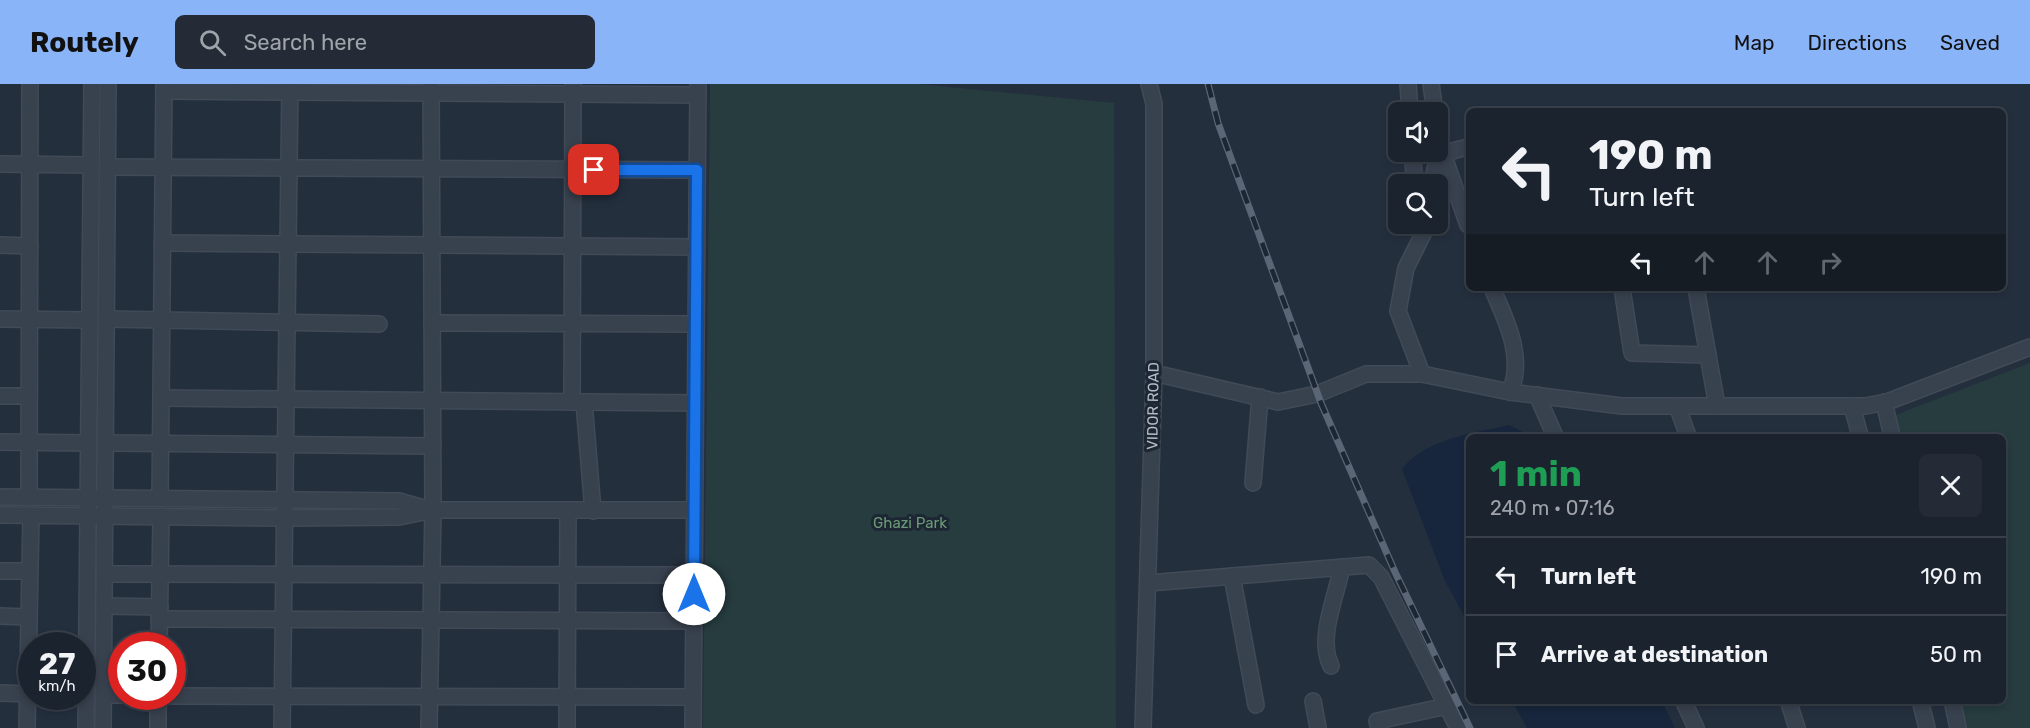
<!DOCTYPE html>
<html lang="en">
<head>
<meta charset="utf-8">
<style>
  :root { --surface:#1b232e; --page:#242b36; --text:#f1f3f6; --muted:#a0a4aa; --line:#39404a; --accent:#8ab4f8 }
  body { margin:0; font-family:Rubik,sans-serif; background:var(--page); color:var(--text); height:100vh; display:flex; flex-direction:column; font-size:22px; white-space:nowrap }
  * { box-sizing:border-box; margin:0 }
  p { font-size:20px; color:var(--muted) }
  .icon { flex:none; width:33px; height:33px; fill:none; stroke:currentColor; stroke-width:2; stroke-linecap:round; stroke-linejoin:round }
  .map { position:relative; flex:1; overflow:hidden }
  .side { position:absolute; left:1466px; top:350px; width:540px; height:270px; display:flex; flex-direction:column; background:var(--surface); border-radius:9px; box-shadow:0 3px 9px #0003,0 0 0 2px var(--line) }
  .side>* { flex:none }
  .guide { position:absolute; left:1466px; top:24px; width:540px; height:183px; border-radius:9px; box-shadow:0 3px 9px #0003,0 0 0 2px var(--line); background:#1b232e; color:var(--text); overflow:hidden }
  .fabs { position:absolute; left:1388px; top:18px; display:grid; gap:12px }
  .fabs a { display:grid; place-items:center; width:60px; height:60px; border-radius:9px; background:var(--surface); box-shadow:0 3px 9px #0003,0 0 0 2px var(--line); font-size:30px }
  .speed { position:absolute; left:18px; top:548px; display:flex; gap:12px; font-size:30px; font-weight:700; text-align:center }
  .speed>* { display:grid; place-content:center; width:78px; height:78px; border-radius:50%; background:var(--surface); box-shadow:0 3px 9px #0003,0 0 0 2px var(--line); line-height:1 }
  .speed small { font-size:15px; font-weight:400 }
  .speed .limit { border:9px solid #d22; background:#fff; color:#111 }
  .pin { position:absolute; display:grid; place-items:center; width:51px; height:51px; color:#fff; margin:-26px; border-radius:12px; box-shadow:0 3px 9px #0006 }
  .me { position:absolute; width:66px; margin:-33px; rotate:0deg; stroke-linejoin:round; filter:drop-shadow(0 0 4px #0008) }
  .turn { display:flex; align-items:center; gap:21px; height:126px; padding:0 24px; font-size:27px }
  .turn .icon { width:78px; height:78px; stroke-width:2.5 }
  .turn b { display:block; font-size:42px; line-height:51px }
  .lanes { display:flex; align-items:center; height:57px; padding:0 24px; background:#0003; justify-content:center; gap:30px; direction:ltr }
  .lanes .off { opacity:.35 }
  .round { display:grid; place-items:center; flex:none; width:63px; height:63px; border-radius:9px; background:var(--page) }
  .summary { display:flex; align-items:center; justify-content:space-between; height:102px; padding:0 24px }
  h1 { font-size:36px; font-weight:700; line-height:45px; color:#1e9e55 }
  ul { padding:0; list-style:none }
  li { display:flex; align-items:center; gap:18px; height:78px; padding:0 24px; border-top:2px solid var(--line) }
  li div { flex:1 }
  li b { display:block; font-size:22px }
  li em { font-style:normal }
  header { display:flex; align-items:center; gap:36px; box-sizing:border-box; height:84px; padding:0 30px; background:var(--accent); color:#111 }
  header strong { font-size:28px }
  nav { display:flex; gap:33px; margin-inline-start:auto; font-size:21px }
  .search { width:420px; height:54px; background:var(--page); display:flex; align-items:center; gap:15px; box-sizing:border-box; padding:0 21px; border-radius:9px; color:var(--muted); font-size:22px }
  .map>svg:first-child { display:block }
  .green { fill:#263c3f }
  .water { fill:#17263c }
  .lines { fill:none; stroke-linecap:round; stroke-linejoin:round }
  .minor-casing { stroke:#414a57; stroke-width:18 }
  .minor { stroke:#38414e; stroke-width:15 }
  .rail-casing { stroke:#5a6575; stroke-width:7 }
  .rail { stroke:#1d2633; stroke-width:4.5; stroke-dasharray:14; stroke-linecap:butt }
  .route-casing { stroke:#114b97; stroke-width:15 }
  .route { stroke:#1a73e8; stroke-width:10 }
  .labels { text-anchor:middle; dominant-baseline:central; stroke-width:6; stroke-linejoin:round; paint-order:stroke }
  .street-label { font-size:15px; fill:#b4bcc9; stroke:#1d2633 }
  .park-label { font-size:15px; fill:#6b9a76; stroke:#1d2633 }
</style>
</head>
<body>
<header>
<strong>Routely</strong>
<div class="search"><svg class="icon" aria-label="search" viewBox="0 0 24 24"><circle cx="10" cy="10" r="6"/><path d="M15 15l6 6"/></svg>Search here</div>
<nav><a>Map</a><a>Directions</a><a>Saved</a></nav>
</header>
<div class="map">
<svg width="2030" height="644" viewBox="0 0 2030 644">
  <rect width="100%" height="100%" fill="#242f3e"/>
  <g class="green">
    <path d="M710,0h208l196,19 2,625h-413z"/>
    <path d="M2030,279v365h-65l-7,-27 44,-1v-264h-105l-4,-20z"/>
  </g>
  <g class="water">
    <path d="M1509,341l22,11h-63v187l-23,-42 -43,-112c23,-30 72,-36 107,-44z"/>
    <path d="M1512,617h150l13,27h-148z"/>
  </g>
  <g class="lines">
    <defs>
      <g id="minor">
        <path d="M1408,0l2,28"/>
        <path d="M1431,0l4,28"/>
        <path d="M164,7l534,4"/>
        <path d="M1437,38l6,32 25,71"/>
        <path d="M1412,68l3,32"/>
        <path d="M0,80l91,1"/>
        <path d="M107,83l590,3"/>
        <path d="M1433,100c3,-30 6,-30 35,-37"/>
        <path d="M162,159l535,4"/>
        <path d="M0,161l30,1"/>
        <path d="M1492,204c14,32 33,69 18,104"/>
        <path d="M1622,204l10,65 76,2"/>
        <path d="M1696,204l21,118"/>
        <path d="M0,235l89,1"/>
        <path d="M107,235l272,5"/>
        <path d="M432,239l264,1"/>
        <path d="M1154,289l124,29 39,-8 49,-20h56l88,18 112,14h243l22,-4 143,-55"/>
        <path d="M1422,290l-24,-63 8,-43 22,-44"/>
        <path d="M1537,311l18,41"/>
        <path d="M0,312h29"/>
        <path d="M161,314l533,5"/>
        <path d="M572,318l1,-318"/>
        <path d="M584,318l9,109"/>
        <path d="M1884,318l8,34"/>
        <path d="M1677,322l11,30"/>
        <path d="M1852,322l8,30"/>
        <path d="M0,358l88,1"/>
        <path d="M107,359l326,3"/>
        <path d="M1253,399l7,-86"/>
        <path d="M0,413l399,4 31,9"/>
        <path d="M29,413l1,-413"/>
        <path d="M160,414l4,-414"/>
        <path d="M0,431l285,3 114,-1 34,-7h260"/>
        <path d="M0,487h29"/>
        <path d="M106,490l587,1"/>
        <path d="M1232,492l24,129"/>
        <path d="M1148,499l221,-18 12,12 77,151"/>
        <path d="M105,522l55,1"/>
        <path d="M0,532l28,1"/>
        <path d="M159,535l535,2"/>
        <path d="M159,561l2,-129"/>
        <path d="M1331,582c-14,-27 5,-69 11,-99"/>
        <path d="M0,609l32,1"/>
        <path d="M104,611h18"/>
        <path d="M172,612l521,1"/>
        <path d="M1683,616l13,28"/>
        <path d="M1788,616l9,28"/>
        <path d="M1920,616l7,28"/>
        <path d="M1952,616l6,28"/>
        <path d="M1313,617l5,27"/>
        <path d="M27,644l4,-213"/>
        <path d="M86,644l6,-644"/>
        <path d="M103,644l5,-644"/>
        <path d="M158,644v-32"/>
        <path d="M282,644l8,-644"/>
        <path d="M429,644l4,-218 -2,-426"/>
        <path d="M567,644l1,-217"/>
        <path d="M693,644l5,-644"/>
        <path d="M1143,644l11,-355v-269l-5,-20"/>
        <path d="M1379,644l-2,-7 70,-15"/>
      </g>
    </defs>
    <use href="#minor" class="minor-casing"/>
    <use href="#minor" class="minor"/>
    <defs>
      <path id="rail" d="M1208,0l10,39 103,280 74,169 75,156"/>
    </defs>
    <use href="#rail" class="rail-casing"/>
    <use href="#rail" class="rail"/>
  </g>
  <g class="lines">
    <defs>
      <path id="route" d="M594,86h103l-3,424"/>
    </defs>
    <use href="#route" class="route-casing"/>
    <use href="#route" class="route"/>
  </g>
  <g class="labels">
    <g class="street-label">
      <text transform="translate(1153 322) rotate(-89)">VIDOR ROAD</text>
    </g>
    <g class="park-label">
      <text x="910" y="439">Ghazi Park</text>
    </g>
  </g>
</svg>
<div class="fabs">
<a><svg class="icon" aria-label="sound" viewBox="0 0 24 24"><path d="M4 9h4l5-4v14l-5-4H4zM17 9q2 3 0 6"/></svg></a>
<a><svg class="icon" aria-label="search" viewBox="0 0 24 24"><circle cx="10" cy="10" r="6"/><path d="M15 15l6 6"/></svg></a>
</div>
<div class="speed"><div>27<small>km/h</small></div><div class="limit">30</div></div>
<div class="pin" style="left:594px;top:86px;background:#d93025"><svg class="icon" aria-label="arrive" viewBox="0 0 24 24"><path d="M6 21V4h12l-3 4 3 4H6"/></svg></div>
<svg class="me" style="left:694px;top:510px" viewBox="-20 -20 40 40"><circle r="19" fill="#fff"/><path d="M0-13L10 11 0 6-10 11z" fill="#1a73e8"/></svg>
<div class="guide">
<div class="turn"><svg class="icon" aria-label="left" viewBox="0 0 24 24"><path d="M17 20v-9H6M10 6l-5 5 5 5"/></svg><div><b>190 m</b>Turn left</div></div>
<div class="lanes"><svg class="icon" aria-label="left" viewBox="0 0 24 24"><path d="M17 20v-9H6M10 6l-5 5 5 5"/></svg><svg class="icon off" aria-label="ahead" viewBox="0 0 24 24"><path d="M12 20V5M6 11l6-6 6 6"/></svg><svg class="icon off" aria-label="ahead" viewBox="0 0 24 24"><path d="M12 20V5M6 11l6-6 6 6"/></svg><svg class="icon off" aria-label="right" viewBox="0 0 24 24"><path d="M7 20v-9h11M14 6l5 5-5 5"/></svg></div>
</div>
<section class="side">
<div class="summary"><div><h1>1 min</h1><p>240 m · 07:16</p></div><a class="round"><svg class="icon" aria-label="close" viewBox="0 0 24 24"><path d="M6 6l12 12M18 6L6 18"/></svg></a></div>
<ul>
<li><svg class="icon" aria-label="left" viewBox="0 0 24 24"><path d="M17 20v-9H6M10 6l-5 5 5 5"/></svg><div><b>Turn left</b></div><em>190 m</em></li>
<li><svg class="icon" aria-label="arrive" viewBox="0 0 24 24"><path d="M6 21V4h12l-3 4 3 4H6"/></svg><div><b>Arrive at destination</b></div><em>50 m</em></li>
</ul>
</section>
</div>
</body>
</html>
